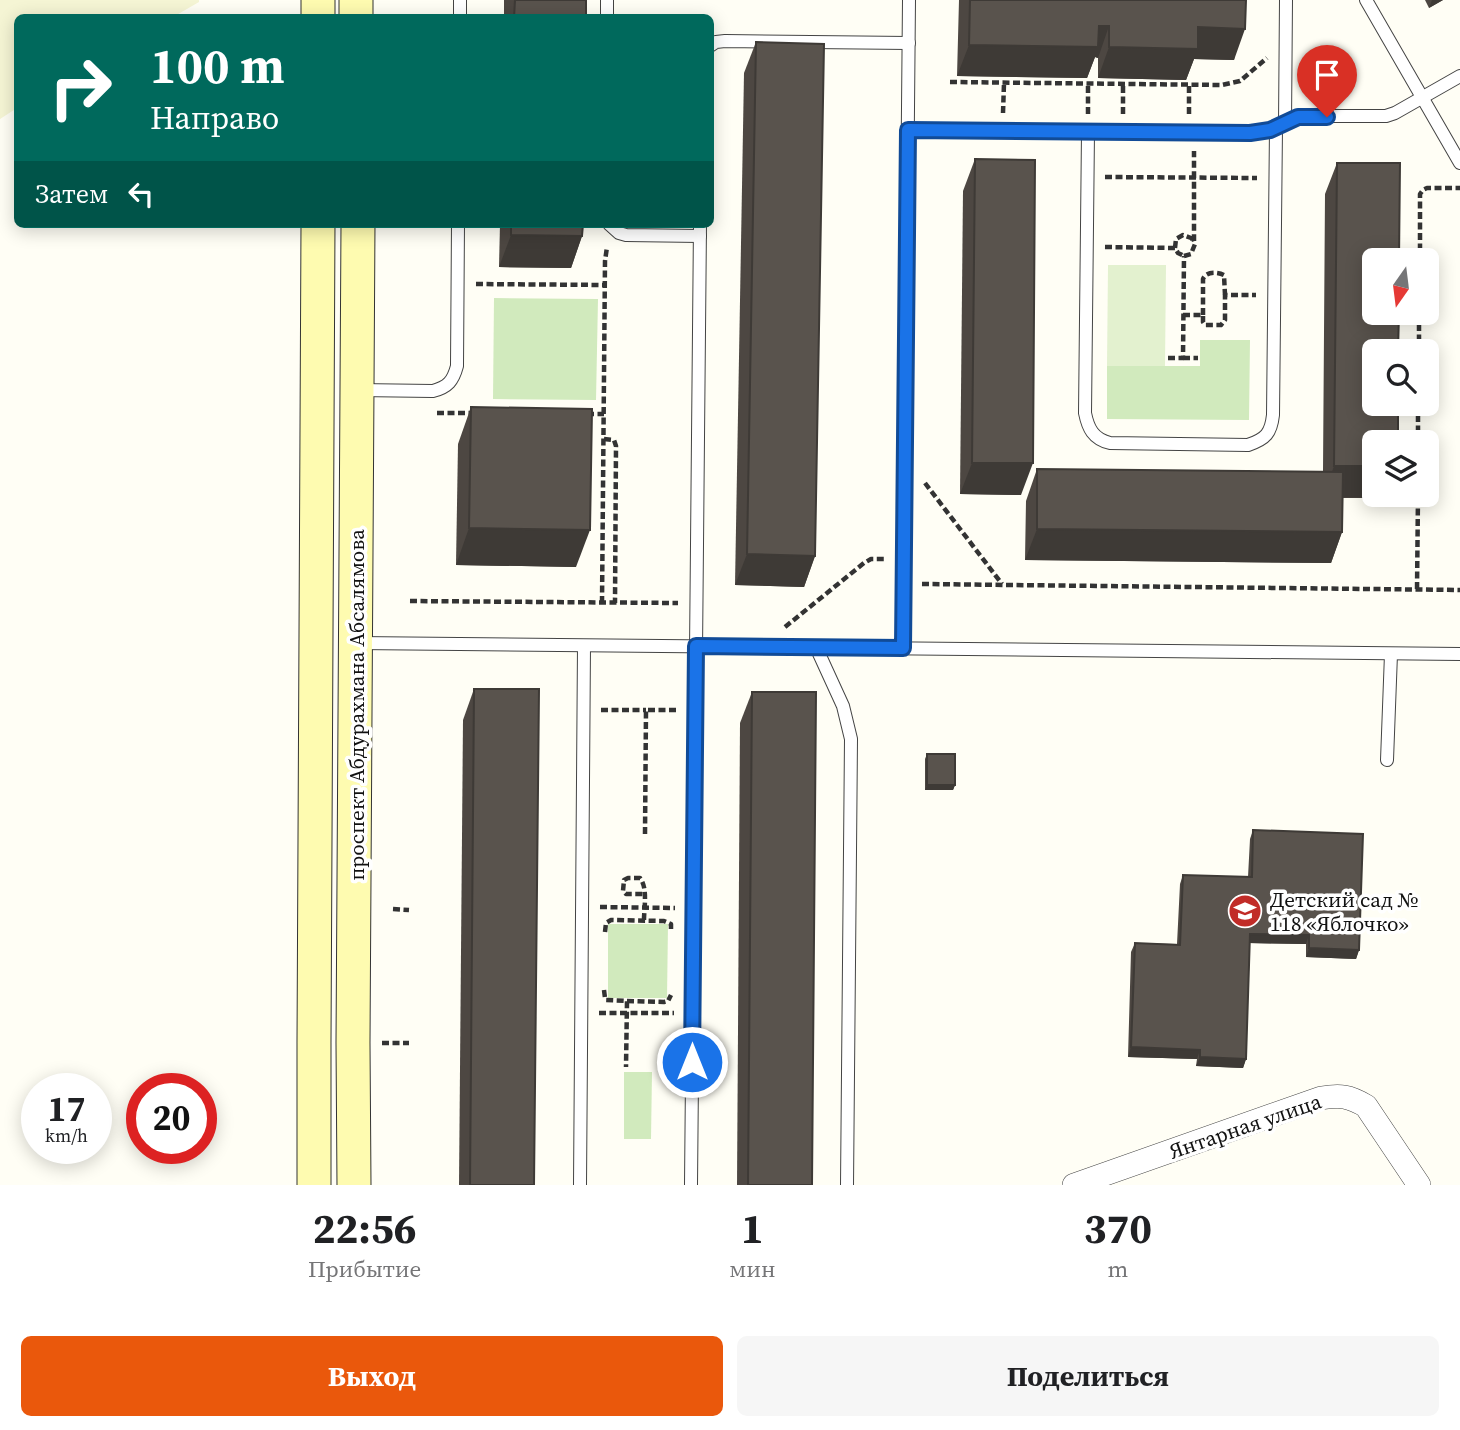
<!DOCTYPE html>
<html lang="ru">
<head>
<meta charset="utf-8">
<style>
  :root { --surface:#fff; --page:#f6f6f6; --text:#202124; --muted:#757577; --accent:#ea580c }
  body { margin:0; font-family:"Source Serif 4",serif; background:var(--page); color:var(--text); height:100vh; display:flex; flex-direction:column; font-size:26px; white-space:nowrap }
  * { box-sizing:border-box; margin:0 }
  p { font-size:23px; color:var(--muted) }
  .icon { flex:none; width:38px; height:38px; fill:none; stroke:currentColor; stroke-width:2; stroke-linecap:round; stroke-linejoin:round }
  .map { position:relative; height:1185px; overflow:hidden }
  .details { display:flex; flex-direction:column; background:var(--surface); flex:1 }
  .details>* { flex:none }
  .top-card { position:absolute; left:14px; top:14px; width:700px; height:214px; border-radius:10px; box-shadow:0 4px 18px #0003; background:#00695c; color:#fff; overflow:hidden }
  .needle { width:46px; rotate:194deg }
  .controls { position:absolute; left:1362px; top:248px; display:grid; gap:14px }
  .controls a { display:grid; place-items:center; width:77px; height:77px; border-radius:10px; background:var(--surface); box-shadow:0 4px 18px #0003; font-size:35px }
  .speed { position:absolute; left:21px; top:1073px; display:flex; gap:14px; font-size:35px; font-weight:700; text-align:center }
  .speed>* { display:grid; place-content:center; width:91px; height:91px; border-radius:50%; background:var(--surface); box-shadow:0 4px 18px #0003; line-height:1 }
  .speed small { font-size:18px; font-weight:400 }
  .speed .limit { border:10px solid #d22; background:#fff; color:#111 }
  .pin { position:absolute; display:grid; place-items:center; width:60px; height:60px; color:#fff; margin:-72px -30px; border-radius:50% 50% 50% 0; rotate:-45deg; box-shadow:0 0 7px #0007 }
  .pin .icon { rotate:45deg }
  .me { position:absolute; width:77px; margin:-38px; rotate:0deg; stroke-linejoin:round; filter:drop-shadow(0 0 5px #0008) }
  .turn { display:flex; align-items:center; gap:24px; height:147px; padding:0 21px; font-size:32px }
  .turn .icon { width:91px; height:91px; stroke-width:2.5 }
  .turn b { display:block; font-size:49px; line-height:60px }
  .then { display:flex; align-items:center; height:66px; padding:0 21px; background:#0003; gap:14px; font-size:26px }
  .eta { display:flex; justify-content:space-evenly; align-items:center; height:119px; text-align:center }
  .eta b { font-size:42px; font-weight:700; line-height:49px }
  .button { display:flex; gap:14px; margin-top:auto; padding:14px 21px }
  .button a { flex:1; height:80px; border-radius:10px; background:var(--accent); color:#fff; font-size:28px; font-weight:700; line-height:80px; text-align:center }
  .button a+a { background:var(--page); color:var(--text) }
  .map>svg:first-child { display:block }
  .farmland { fill:#f5f5d4 }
  .green { fill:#d1eabd }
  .pitch { fill:#e3f1cf }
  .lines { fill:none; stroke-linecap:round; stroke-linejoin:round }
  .lane-casing { stroke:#444; stroke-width:14 }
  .street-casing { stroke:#444; stroke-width:24 }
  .secondary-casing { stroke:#333; stroke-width:35 }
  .path { stroke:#333; stroke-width:4.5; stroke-dasharray:7 3.5; stroke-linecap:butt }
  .lane { stroke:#fff; stroke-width:12 }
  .street { stroke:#fff; stroke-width:23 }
  .secondary { stroke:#fefbb0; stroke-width:33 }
  .wall { fill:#4d4742 }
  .shaded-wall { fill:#3e3a36 }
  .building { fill:#59534d; stroke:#3e3a36; stroke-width:2 }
  .route-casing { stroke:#114b97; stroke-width:18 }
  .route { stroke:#1a73e8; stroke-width:12 }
  .labels { text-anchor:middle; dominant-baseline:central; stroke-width:7; stroke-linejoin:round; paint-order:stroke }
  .street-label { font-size:21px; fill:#111; stroke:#fff }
  .poi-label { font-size:21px; fill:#111; stroke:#fff; text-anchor:start }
</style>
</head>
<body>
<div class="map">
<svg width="1460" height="1185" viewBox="0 0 1460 1185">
  <rect width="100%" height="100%" fill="#fffef5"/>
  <path class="farmland" d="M0,0h199v2l-26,15 -155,1 -1,90 -17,11z"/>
  <g class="green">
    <path d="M494,298l104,1 -2,101 -103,-1z"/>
    <path d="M1200,340h50l-1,80 -142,-1v-53h93z"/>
    <path d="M608,924h60l-1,74h-59z"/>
    <path d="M624,1072h28l-1,67h-27z"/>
  </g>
  <path class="pitch" d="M1108,265h58l-1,101h-58z"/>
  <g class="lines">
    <defs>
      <g id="lane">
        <path d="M1366,0l94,163"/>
        <path d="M460,18v-18"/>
        <path d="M607,18v-18"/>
        <path d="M710,46l6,-4 9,-1 184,2"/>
        <path d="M1285,123l1,-123"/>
        <path d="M908,130l350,3c16,-3 29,-13 45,-17h83l9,-3 65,-37"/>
        <path d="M1088,132l-3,281c3,15 8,26 25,30l138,2c18,-6 23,-12 25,-30l3,-287"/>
        <path d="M609,224l10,9 7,2 74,1"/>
        <path d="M358,390l75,1c15,-4 20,-10 24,-25l1,-142"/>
        <path d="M357,643l1103,11"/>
        <path d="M816,647l27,59 8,33 -4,446"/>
        <path d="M903,648l6,-648"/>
        <path d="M1387,760l4,-106"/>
        <path d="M580,1185l4,-539"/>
        <path d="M691,1185l9,-961"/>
      </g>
      <path id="street" d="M1074,1185l247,-87c20,-3 28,-2 45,8l53,79"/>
      <g id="secondary">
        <path d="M318,0v18"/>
        <path d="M356,0v18"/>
        <path d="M314,1185v-142l4,-819"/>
        <path d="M354,1185l-1,-142 5,-819"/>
      </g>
    </defs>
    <use href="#lane" class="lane-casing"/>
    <use href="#street" class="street-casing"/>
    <use href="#secondary" class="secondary-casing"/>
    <g class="path">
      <path d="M950,82l272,3 18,-4 27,-23"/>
      <path d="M1003,113l1,-30"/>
      <path d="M1088,114v-31"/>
      <path d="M1123,114v-30"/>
      <path d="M1189,114v-30"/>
      <path d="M1105,177l152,1"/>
      <path d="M1105,247l70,1 3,5 6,3"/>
      <path d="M1175,248l1,-9 7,-4 8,3 3,3"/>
      <path d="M1184,256l7,-2 4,-10 -1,-3v-90"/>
      <path d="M1420,261v-67l3,-4 4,-2h33"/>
      <path d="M476,284l129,1"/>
      <path d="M1183,315h20v7l2,3h16l4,-5v-25h31"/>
      <path d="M1203,315v-36c3,-8 15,-7 21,-4l1,20"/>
      <path d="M1419,352v-39"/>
      <path d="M1168,358h15l1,-102"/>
      <path d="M1183,358h15"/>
      <path d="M437,413h37"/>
      <path d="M587,414h17"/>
      <path d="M604,439l10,1 2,6 -1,157"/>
      <path d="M1418,443v-39"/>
      <path d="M925,483l77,101"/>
      <path d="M922,584l538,6"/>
      <path d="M1417,589l1,-94"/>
      <path d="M410,601l268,2"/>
      <path d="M602,603l3,-342 2,-14"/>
      <path d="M785,627l79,-64 7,-4h14"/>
      <path d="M601,710h45"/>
      <path d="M645,834l1,-124h30"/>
      <path d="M600,907l75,1"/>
      <path d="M393,909l16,1"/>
      <path d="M644,920c0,-12 4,-32 -4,-42h-12l-4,2 -1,11 3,3h18"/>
      <path d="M605,932l1,-9 5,-3 53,1 7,3v6"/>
      <path d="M604,990l1,8 1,2 21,1 -1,66"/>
      <path d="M627,1001l37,1 4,-1 3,-6"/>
      <path d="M599,1013h75"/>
      <path d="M382,1043h27"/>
    </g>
    <use href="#lane" class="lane"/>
    <use href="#street" class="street"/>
    <use href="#secondary" class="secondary"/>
  </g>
  <g class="wall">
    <rect x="504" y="0" width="82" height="18"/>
    <path d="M959,0h287l-12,60 -40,-1 -8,21 -88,-2v-20l-3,-1 -8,21 -130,-2z"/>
    <path d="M1425,0h18l-14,8z"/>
    <path d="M756,42l59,514 -11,31 -69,-2 9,-512z"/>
    <path d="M975,159l46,336 -61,-1 3,-303z"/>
    <path d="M1337,163l37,332h13l-1,3h-43l-1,34 -11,31 -306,-3 1,-59 11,-32 286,3 2,-278z"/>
    <path d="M500,224h83l-1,12 -11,32 -72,-1z"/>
    <path d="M471,407l105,160 -120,-2 2,-121z"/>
    <path d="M474,689l60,496h-75l4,-465z"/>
    <path d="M752,692l60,493h-75l3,-462z"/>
    <path d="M927,754l28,31 -2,5h-28v-31z"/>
    <path d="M1253,830l106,120 -3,9 -50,-2v-13l-56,-1 -4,116 -3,9 -47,-2 1,-7 -69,-2 3,-105 4,-9 42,1 3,-60 3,-9 65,2 2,-38z"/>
  </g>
  <g class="shaded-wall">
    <path d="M1432,0h11l-14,8z"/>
    <path d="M1099,26h10l-11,32 -3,-1 -8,21 -130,-2 12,-31z"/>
    <path d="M1198,27l47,2 -11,31 -40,-1 -8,21 -88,-2 11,-31z"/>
    <path d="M511,235l71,1 -11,32 -72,-1z"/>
    <path d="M972,463h61l-12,32 -61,-1z"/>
    <path d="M1334,466h40v29h13l-1,3 -63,-1z"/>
    <path d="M469,528l121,2 -14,37 -120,-2z"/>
    <path d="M1037,529l305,3 -11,31 -306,-3z"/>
    <path d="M747,554l68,2 -11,31 -69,-2z"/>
    <path d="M927,785h28l-2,5h-28z"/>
    <path d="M1250,934l59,1 -3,9 -59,-1z"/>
    <path d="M1309,948l50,2 -3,9 -50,-2z"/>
    <path d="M1131,1047l69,3 -3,9 -69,-2z"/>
    <path d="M1200,1057l46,2 -3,9 -47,-2z"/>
  </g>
  <g class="building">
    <path d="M515,0h71v18h-72z"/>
    <path d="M970,0h276l-1,29 -47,-2v22l-89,-2v-21h-10l-1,21 -129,-2z"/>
    <path d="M756,42l68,2 -9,512 -68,-2z"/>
    <path d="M975,159l60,1 -2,303h-61z"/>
    <path d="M1337,163h63l-1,98h-25v52h25l-1,39h-24v52h24v39h-24v23h-40z"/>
    <path d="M511,224h72l-1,12 -71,-1z"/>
    <path d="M471,407l121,2 -2,121 -121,-2z"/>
    <path d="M1037,469l306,3 -1,60 -305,-3z"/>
    <path d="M474,689h65l-5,496h-64z"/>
    <path d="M752,692h64l-4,493h-64z"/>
    <rect x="927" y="754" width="28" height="31"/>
    <path d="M1253,830l110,4 -4,116 -50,-2v-13l-59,-1 -4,125 -46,-2v-7l-69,-3 4,-104 45,2 3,-70 69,2z"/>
  </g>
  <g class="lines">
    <defs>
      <path id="route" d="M692,1062l4,-416 207,2 5,-518 342,3 20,-3 28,-13h29"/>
    </defs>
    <use href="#route" class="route-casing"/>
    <use href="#route" class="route"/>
  </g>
  <defs>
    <symbol id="school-disc" viewBox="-11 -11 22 22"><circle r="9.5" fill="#c12c28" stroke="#fff"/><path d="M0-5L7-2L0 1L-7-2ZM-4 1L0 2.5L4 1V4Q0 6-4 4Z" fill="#fff"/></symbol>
  </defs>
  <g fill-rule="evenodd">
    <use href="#school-disc" x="1226" y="892" width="38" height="38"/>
  </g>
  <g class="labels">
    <g class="street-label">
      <text transform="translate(356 705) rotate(-90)">проспект Абдурахмана Абсалямова</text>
      <text transform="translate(1245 1126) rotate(-19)">Янтарная улица</text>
    </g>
    <g class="poi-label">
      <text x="1270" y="899">Детский сад №<tspan x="1270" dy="24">118 «Яблочко»</tspan></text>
    </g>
  </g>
</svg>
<div class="controls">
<a><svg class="needle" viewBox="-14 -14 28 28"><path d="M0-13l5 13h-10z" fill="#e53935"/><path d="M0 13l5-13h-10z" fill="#757577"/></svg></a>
<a><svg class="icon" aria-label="search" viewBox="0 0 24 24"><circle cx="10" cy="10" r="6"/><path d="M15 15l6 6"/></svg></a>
<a><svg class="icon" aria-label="layers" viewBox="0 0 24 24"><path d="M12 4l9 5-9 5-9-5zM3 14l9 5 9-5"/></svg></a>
</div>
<div class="speed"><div>17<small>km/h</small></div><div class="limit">20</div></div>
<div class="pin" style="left:1327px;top:117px;background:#d93025"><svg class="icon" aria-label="arrive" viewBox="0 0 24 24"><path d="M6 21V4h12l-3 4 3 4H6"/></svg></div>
<svg class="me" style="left:692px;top:1062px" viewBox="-20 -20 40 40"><circle r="17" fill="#1a73e8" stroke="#fff" stroke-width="3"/><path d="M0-11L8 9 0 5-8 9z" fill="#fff"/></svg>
<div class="top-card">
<div class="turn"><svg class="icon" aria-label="right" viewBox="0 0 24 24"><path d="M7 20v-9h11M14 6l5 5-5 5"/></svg><div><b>100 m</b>Направо</div></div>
<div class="then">Затем<svg class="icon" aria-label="left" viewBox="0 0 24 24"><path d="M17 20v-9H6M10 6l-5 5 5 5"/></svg></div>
</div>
</div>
<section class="details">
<div class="eta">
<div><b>22:56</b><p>Прибытие</p></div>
<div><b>1</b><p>мин</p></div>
<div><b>370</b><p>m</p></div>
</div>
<div class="button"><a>Выход</a><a>Поделиться</a></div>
</section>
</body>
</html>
